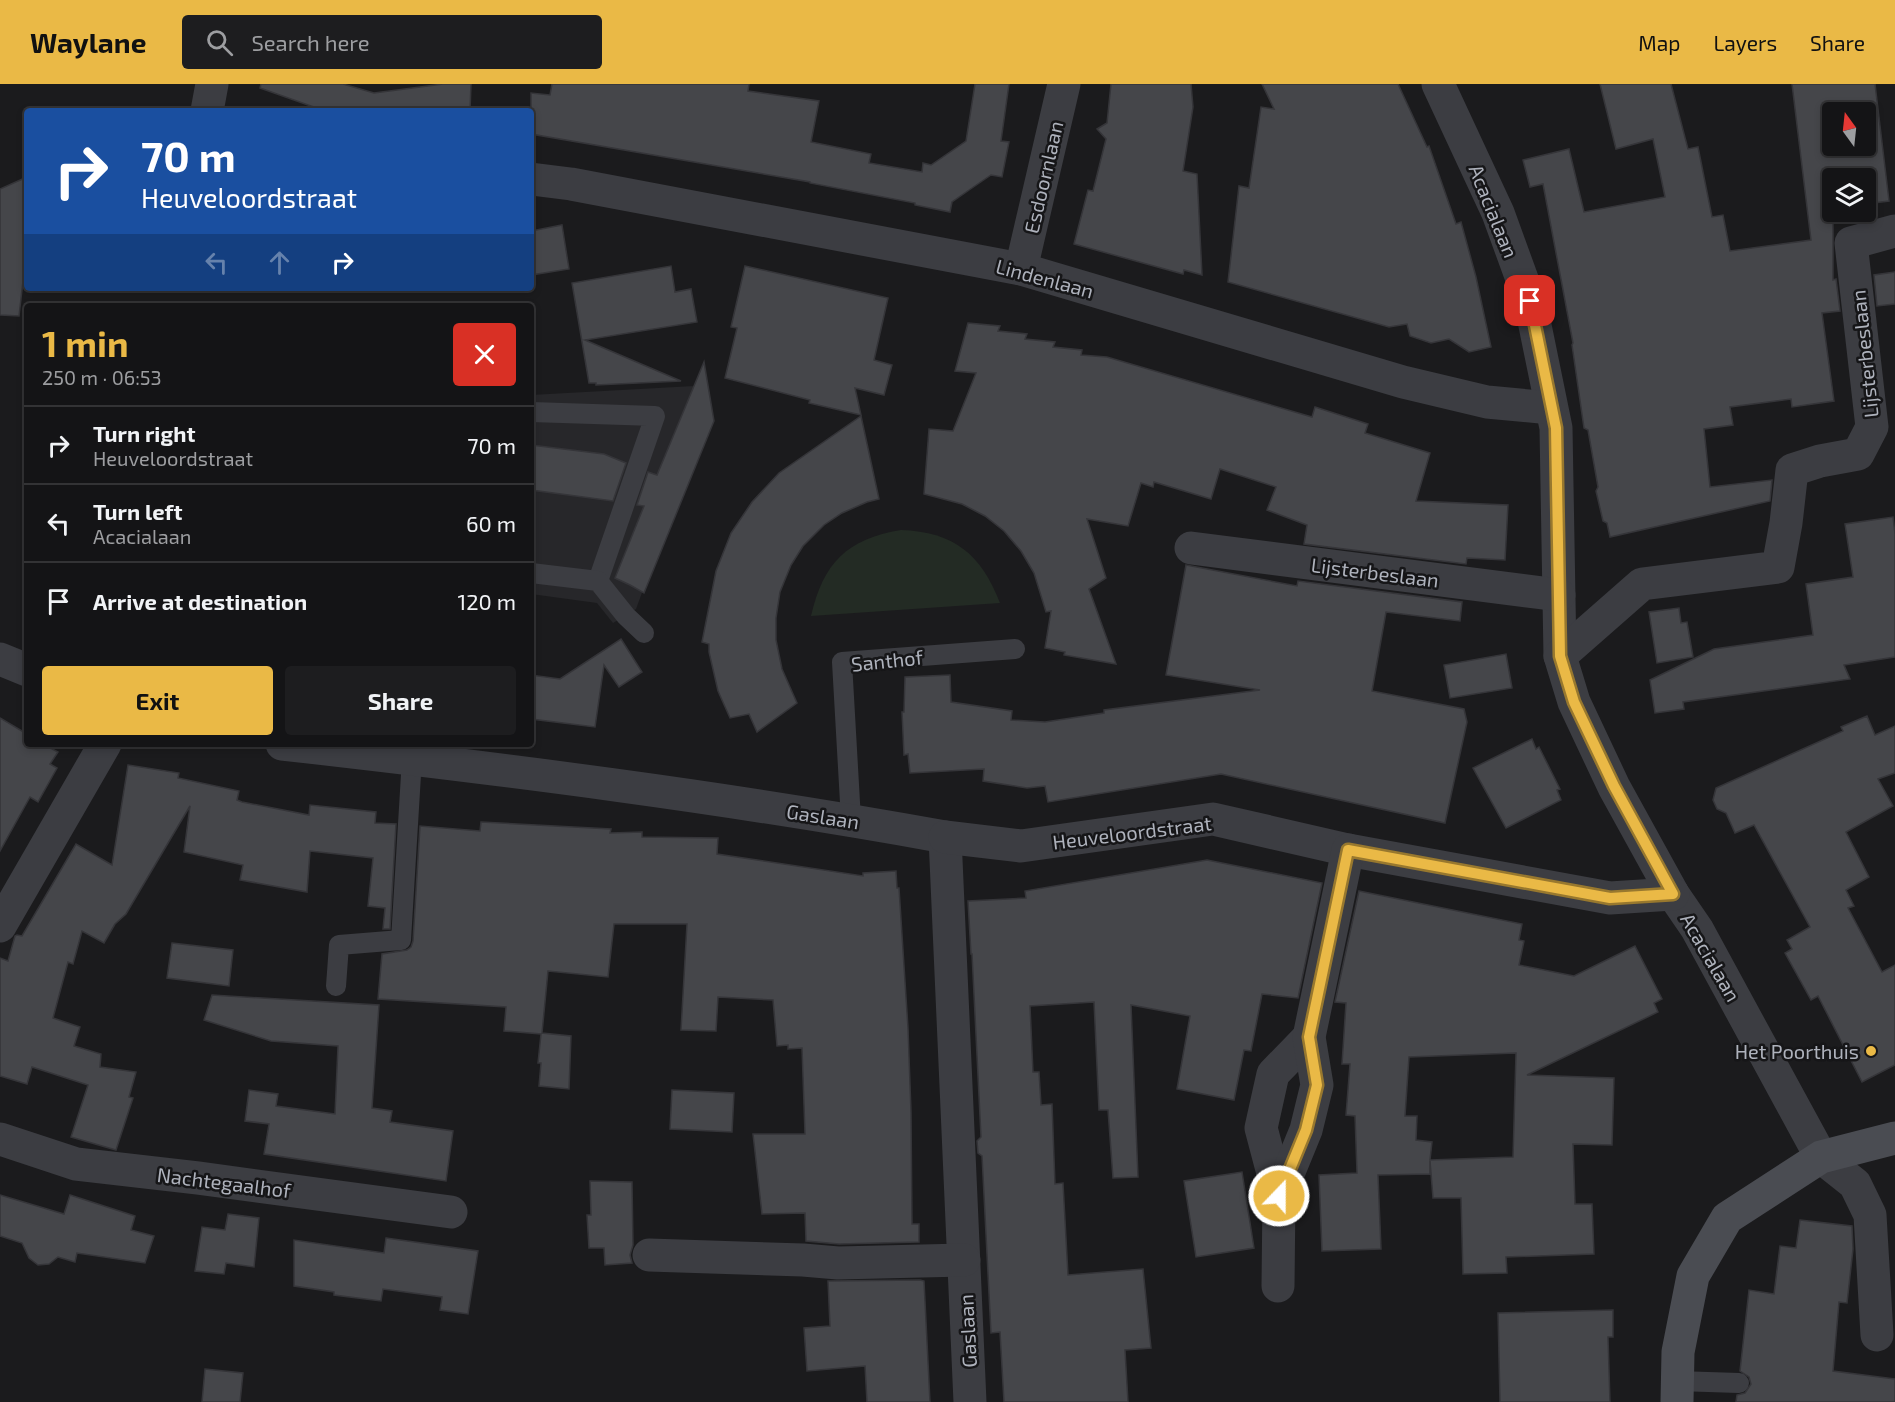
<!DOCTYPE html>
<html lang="en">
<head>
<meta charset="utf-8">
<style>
  :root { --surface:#141416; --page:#1d1d1f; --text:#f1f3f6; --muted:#9d9ea1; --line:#333335; --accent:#eab946 }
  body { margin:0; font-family:"Exo 2",sans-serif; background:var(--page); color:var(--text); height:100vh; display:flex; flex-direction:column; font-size:22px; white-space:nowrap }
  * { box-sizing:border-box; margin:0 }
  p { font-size:20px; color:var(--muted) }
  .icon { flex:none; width:33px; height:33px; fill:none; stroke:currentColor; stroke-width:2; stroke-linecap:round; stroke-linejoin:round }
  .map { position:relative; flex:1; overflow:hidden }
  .drawer { position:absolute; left:24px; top:219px; width:510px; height:444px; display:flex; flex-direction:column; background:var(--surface); border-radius:6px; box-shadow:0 3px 9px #0003,0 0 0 2px var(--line) }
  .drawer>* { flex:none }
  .top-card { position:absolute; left:24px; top:24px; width:510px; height:183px; border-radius:6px; box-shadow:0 3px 9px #0003,0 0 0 2px var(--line); background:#1a4fa0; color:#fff; overflow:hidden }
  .needle { width:39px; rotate:345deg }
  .tools { position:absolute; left:1822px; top:18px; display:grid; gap:12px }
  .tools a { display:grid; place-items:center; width:54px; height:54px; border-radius:6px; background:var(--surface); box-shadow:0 3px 9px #0003,0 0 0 2px var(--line); font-size:30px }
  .pin { position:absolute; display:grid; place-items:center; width:51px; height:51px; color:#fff; margin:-26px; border-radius:12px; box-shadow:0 3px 9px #0006 }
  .me { position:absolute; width:66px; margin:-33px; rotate:22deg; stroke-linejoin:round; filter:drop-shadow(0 0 4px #0008) }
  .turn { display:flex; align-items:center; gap:21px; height:126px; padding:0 18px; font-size:27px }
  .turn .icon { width:78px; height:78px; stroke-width:2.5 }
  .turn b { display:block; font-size:42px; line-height:51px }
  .lanes { display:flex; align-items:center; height:57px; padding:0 18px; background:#0003; justify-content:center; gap:30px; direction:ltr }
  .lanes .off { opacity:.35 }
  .round { display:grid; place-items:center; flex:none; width:63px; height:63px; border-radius:6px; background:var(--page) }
  .headline { display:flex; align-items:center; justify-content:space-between; height:102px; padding:0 18px }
  h1 { font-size:36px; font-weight:700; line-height:45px; color:var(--accent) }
  .primary-button { display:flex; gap:12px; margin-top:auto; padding:12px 18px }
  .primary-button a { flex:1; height:69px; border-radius:6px; background:var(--accent); color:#111; font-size:24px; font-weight:700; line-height:69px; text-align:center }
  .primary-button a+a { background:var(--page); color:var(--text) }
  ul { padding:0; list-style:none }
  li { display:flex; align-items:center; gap:18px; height:78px; padding:0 18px; border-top:2px solid var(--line) }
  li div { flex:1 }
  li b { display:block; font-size:22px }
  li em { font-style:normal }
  header { display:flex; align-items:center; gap:36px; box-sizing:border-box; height:84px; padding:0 30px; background:var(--accent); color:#111 }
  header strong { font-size:28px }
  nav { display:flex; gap:33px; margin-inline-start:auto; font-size:21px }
  .search { width:420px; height:54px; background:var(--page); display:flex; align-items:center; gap:15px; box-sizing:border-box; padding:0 21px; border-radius:6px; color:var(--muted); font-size:22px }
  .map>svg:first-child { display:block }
  .built { fill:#27272a }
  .green { fill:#232b24 }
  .building { fill:#45464a; stroke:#353539; stroke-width:1.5; fill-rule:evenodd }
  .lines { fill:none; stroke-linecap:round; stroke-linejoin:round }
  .lane { stroke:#3c3d42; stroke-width:20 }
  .street { stroke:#3c3d42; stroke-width:33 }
  .secondary { stroke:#4a4c52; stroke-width:33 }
  .route-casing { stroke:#98782e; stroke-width:15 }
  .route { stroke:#eab946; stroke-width:10 }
  .poi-dot { fill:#eab946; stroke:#161618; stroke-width:2 }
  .labels { text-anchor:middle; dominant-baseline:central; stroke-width:5; stroke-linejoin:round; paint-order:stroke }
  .street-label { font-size:20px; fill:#aeb2bc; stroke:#161618 }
  .poi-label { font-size:20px; fill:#aeb2bc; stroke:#161618; text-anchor:end }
</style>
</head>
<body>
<header>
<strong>Waylane</strong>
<div class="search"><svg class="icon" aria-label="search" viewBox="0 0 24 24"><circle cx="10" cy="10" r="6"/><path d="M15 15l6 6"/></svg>Search here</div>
<nav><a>Map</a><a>Layers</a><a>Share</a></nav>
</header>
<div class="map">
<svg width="1895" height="1318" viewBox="0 0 1895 1318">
  <rect width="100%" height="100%" fill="#1b1b1d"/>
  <path class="built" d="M694,302l-79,192 28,12 -7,19 -23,14 -16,-20 -66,-9v-199z"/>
  <path class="green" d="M901,446c53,2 80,24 99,73l-189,13c12,-53 36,-77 90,-86z"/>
  <g class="building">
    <path d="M261,0h82l31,9 69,-9h28l-1,27h-145l-65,-23z"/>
    <path d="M552,0h197l-1,7 71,10 -8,41 60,12 -2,9 53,9 1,-9 8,2 35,-24 9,-57h34l-8,57 8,1 -7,35 -11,-2 -19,13 -20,14 -2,10 -35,-7v-2l-105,-20v-1l-279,-48v-41l19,2z"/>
    <path d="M1111,0h80l2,23 -10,64 14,3 5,101 -18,-5 -1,4 -109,-30 14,-54 5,1 13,-52 -9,-10 10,-6z"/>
    <path d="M1262,0h136l29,63 2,-1 27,78 5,-2 15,55 15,70 -22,5 -20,-13 -18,4 -21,-7 -3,-12 -18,3 -161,-45 11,-96 10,2 12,-81 13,2z"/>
    <path d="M1600,0h71l17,65 10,-2 14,70 11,-2 7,36 81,-11 -19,-156h83l14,117 -23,3v-26h-33v102l3,-1 4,32 -18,2 12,88 -42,6 -1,-8 -61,8 3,18 -29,4 6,58 62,-7 -2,21 -160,36 -3,-14 -4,-2 -7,-30 2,-4 -10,-57 -4,-2 -12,-83 1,-2 -30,-159 -13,3 -7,-27 46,-11 15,63 81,-15 -12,-58 -37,10zM1833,28h33v34h-33z"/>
    <path d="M27,93v69l-8,70 -19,-1v-126z"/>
    <path d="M562,141l7,44 -38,6v-44z"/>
    <path d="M671,182l4,26 16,-3 6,33 -112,18 96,41 -85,4v-2h-7l-17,-100z"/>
    <path d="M745,182l143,32 -14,62 18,5 -8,30 -29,-7 6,27 -52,-12 1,-3 -85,-22 12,-50 -6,-1z"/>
    <path d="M1895,188v32l-18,2 -3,-31z"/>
    <path d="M968,239l32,3 -2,5 29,3 -2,5 30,3 -2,5 29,3 -1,5 26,2 205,60 3,-10 53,17 -3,9 65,20 -14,48 92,4 -3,55 -38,-2 -1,6 -162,-20 3,-19 -40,-15 9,-23 -56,-18 -9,30 -57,-17 -1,5 -12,-4 -13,43 -41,-7 19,59 -17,11 27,75 -52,-9 1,-3 -20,-4 6,-37 -5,1 -12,-39 -13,-22 -17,-20 -19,-15 -23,-12 -38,-10 5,-65 24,2 23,-58 -21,-2z"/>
    <path d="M704,278l10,59 -70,172 -14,-8 -15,-7 29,-72 -7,-1 11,-33 9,3z"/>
    <path d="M861,332l18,83 -12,3 -25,11 -18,12 -21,21 -12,19 -11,27 -4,26v22l6,29 15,34 -40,29 -8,-18 -19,4 -12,-27 -9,-39v-8l-7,-2 14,-71 15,-38 21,-31 27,-29z"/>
    <path d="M531,361l73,9 22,9 -13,38 -82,-11z"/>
    <path d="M1893,433l2,17v123l-51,8 6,14 -167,23 1,7 -29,4 -5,-33 64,-31 99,-14 -7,-51 47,-7 -8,-53z"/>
    <path d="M1186,481l111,21 1,-5 164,21 -2,19 -74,-9 -14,79 92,18 3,13 -22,101 -224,-49 -173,28 -3,-16 -18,2 -44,-7 1,-12 -74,4 -2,-19 -4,1 -2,-43h2l1,-35 45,-2 1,27 61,9 -1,9 34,2 59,-9v-3l156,-20 -94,-15z"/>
    <path d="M1679,524l2,15 6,-1 6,35 -36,6 -8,-51z"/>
    <path d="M621,555l21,33 -23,15 -15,-22 -9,62 -64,-8v-44l29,4z"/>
    <path d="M1506,570l6,34 -62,10 -6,-33z"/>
    <path d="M1867,632l8,19 20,-9v47l-17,6 15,27 -47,26 23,45 -23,13 8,16 -6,2 34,64 13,-7v100l-33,17 -44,-86 -7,4 -26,-47 7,-4 -5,-9 23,-13 -56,-102 -19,8 -9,-20 -9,-4 -4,-9 3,-12 127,-57 -2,-4z"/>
    <path d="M0,634l27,16v10h16l15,8 -8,12 7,4 -19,34 -8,-5 -30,54z"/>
    <path d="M1532,655l4,10 3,-2 21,42 -3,1 4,10 -55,28 -33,-60z"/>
    <path d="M128,681l51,8 -1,5 61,13 -2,9 5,2 67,13 1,-10 66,7 -1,11 21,1 -6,105h-7l2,-21 -17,-2 5,-48 -63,-7 -3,41 -67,-12 3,-15 -59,-13 6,-46 -64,108 -11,10 -11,19 -22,-12 -9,33 -5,-2 -15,56 27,9 -6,19 27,8 -1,13 36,5 -7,25 4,1 -17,52 -45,-13 17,-52 -56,-18 -5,17 -27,-8v-118l8,3 7,-25 2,-1 5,1 54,-92 36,21z"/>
    <path d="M481,738l130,7 -1,4 32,-1v5l76,1 -1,16 146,22v-3l33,-2 1,17h2l9,140 3,84 1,112h7v18l-80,2 -33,-3 -1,-28 -43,1 -9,-80h52l-3,-86 -14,1v-4l-11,1 -4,-46 -55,-3 -2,34 -35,-1 6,-106h-73l-6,53 -60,-6 -6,62 29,3 -2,53 -30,-3 2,-23h-3l3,-29 -37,-3 2,-24 -128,-8 4,-45 25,-4 4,-3 2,-6 7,-115 60,5z"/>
    <path d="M1207,776l115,23 -24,115 -36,-4 -11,57 -7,-1 -10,50 -57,-11 13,-73 -59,-11 7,172 -25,1 -5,-68h-9l-5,-108 -64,4 3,66h6l2,33 11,-1 3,80 8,-1 5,92 75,-6 8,79 -26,2 3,52h-124l-4,-70 -9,1 -9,-177 -4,-3 -1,-12 4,-4 -9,-183h-1l-3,-53 58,-3 -1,-7z"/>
    <path d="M1359,807l163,33 -3,16 5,1 -5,24 55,11 61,-30 27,53 -8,4 4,9 -131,63 87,3 -2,67 -39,-1 2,60h17l2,50 -88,3 1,16 -44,1 -2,-76h-28l-3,-37v13l-52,1 3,74 -59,2 -3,-76 38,-2 -2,-57 -9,-1 4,-51h-8l4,-61 -11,-1zM1516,969l-3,104 -83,3 2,-18 -16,-2 1,-24h-12l4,-59z"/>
    <path d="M172,859l61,7 -4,36 -62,-8z"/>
    <path d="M212,911l167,10 -7,103 20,3 -2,11 63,9 -7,50 -182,-27 5,-30 -24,-3 4,-31 29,4 -2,12 59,8 3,-68 -67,-5 -67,-21z"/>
    <path d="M672,1006l62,3 -2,39 -62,-3z"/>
    <path d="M1242,1088l12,76 -58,9 -12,-76z"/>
    <path d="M590,1097l42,1 1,63 -3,10 2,8 -27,2 -1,-17h-15l-2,-33h4z"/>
    <path d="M0,1111l64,19 6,-19 65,21 -4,14 23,6 -9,27 -68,-10 -2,9 -17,-5 -9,7 -11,1 -9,-7 -7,-15 -22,-7z"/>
    <path d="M228,1130l31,4 -5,49 -28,-4 -2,11 -29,-3 7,-44 23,3z"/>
    <path d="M1800,1136l52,6 1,23 -6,54 -8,-1 -6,69 62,8v23h-159l1,-7 8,-2 6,-9 -2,-7 -9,-6 9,-81 25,4 6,-48 16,2z"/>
    <path d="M386,1154l92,13 -10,63 -28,-4 2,-13 -59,-8 -2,12 -47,-6v-3l-40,-6v-46l90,13z"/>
    <path d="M920,1196l4,1 6,121h-63l-2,-36 -58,5 -3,-43 26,-2 -2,-45z"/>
    <path d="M1613,1226v27h-5l2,65h-110l-2,-89z"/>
    <path d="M205,1285l38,4 -3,29h-38z"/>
  </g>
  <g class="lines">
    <g class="lane">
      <path d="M531,328l124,4 -57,165"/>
      <path d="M531,489l67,8 28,35 18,17"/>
      <path d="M851,736l-9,-158 173,-13"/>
      <path d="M336,902l3,-41 62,-5 11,-182"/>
      <path d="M1677,1297l62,2"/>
    </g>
    <g class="street">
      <path d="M1438,0l60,129 32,88 26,127 4,228 14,46 40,85 59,107 24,35 124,228 34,27 15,31 7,120"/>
      <path d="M207,27l5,-27"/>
      <path d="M531,95l40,5 450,85 382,113 84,20 64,6"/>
      <path d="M1021,185l43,-185"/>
      <path d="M1191,464l368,47"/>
      <path d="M1560,572l82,-72 136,-17 8,-44 6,-53 28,-9 38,-7 14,-27 -21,-184 44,-12"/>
      <path d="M0,575l27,11"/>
      <path d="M282,660c221,25 443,53 663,93l25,565"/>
      <path d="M945,753l76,9 192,-27 135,31 262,48 63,-4"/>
      <path d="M0,842l105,-182"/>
      <path d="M0,1055l76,25 122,14 253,34"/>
      <path d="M1279,1112l-18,-68 12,-54 36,-37"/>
      <path d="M649,1171l154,5 35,3 126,-3"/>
      <path d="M1278,1202l1,-90 27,-66 11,-45 -8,-48 39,-187"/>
    </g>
    <path class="secondary" d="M1677,1318l1,-50 15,-76 34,-58 94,-61 74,-19"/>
  </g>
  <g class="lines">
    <defs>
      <path id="route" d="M1279,1112l27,-66 11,-45 -8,-48 39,-187 262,48 63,-4 -59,-108 -40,-84 -14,-46 -4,-228 -26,-127"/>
    </defs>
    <use href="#route" class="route-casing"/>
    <use href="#route" class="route"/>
  </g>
  <circle class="poi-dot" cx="1871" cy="967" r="6"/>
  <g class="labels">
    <g class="street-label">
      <text transform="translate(1043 93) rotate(-77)">Esdoornlaan</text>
      <text transform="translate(1494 127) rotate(68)">Acacialaan</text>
      <text transform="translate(1045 194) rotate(15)">Lindenlaan</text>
      <text transform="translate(1864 270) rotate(-96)">Lijsterbeslaan</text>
      <text transform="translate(1375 488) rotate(7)">Lijsterbeslaan</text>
      <text transform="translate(887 576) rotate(-6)">Santhof</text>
      <text transform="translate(823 732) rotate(9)">Gaslaan</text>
      <text transform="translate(1132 748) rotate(-7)">Heuveloordstraat</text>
      <text transform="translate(1711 873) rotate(60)">Acacialaan</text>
      <text transform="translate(224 1098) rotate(7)">Nachtegaalhof</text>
      <text transform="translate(967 1247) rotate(-93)">Gaslaan</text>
    </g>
    <g class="poi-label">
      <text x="1859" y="967">Het Poorthuis</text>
    </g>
  </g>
</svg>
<div class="tools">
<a><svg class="needle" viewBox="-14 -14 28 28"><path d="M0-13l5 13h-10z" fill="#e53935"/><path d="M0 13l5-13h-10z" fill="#9d9ea1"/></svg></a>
<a><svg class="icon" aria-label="layers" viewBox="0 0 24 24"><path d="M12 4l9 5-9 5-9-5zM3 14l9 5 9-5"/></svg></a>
</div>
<div class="pin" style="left:1530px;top:217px;background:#d93025"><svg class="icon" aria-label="arrive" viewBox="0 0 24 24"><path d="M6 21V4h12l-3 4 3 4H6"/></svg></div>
<svg class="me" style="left:1279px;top:1112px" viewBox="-20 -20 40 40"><circle r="17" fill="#eab946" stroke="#fff" stroke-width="3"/><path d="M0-11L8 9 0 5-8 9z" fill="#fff"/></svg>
<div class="top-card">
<div class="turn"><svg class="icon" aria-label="right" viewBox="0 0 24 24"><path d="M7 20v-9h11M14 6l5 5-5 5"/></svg><div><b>70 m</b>Heuveloordstraat</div></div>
<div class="lanes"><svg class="icon off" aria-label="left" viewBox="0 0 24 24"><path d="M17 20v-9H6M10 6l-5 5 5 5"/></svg><svg class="icon off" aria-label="ahead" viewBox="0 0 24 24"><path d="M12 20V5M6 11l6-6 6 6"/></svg><svg class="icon" aria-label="right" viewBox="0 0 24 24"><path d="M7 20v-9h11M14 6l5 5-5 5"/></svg></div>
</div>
<section class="drawer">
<div class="headline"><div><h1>1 min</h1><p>250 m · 06:53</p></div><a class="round" style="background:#d93025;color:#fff"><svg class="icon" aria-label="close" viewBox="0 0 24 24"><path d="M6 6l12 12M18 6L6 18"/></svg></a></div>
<ul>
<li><svg class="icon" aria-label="right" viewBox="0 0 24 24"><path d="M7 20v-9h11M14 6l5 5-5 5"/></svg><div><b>Turn right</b><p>Heuveloordstraat</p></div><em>70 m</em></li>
<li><svg class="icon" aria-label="left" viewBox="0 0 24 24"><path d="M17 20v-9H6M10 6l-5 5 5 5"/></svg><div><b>Turn left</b><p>Acacialaan</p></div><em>60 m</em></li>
<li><svg class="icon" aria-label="arrive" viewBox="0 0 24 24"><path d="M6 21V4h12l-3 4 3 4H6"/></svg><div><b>Arrive at destination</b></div><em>120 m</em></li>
</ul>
<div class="primary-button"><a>Exit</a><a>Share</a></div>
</section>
</div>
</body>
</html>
